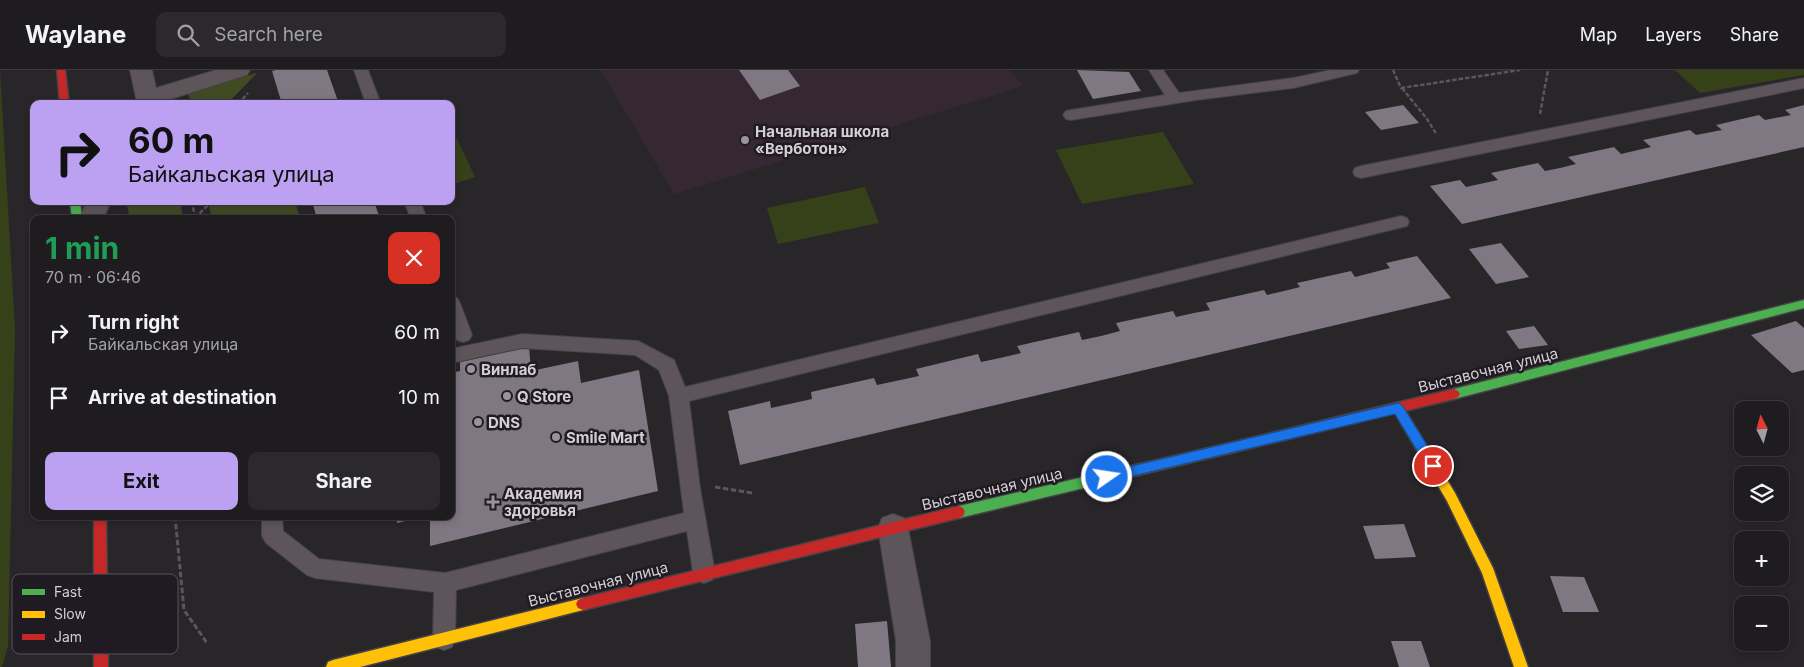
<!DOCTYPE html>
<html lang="en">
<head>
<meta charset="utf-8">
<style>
  :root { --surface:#1f1c20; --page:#2c292d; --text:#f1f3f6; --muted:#a1a1a5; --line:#3c3a3e; --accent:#bca0f2 }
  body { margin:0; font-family:Inter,sans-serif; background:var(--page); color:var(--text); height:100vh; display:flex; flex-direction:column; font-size:19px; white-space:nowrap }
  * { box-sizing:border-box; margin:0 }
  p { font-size:16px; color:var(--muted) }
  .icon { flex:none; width:28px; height:28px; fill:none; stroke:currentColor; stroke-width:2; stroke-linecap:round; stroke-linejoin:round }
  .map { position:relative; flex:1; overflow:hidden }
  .sheet { position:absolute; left:30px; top:145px; width:425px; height:305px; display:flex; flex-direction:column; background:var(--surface); border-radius:10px; box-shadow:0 2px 8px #0003,0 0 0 1px var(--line) }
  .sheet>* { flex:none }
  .top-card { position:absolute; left:30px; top:30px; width:425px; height:105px; border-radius:10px; box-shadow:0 2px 8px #0003,0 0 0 1px var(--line); background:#bca0f2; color:#111; overflow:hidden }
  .needle { width:32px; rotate:354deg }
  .tools { position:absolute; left:1734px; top:331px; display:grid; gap:10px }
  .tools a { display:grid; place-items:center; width:55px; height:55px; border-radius:10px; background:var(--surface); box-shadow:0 2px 8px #0003,0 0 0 1px var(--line); font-size:25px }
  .pin { position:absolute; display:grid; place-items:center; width:42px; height:42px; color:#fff; margin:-21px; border:2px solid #fff; border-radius:50%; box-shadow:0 1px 5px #0007 }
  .me { position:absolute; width:55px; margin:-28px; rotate:77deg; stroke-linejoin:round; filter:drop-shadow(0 0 4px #0008) }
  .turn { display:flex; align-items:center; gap:18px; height:105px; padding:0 15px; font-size:22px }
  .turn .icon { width:65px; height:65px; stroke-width:2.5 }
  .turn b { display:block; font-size:35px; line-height:42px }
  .round { display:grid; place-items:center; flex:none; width:52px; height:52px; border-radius:10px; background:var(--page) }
  .head { display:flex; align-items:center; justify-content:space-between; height:85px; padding:0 15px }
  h1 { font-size:30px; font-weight:700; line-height:38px; color:#1e9e55 }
  .action { display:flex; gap:10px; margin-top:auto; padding:10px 15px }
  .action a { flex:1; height:58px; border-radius:10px; background:var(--accent); color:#111; font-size:20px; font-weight:700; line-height:58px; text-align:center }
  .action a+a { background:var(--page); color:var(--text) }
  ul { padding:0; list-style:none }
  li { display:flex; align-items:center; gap:15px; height:65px; padding:0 15px }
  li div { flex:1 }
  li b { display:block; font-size:19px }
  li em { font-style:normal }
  header { display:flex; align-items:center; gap:30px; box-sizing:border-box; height:70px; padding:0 25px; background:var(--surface); border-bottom:1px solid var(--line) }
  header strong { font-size:24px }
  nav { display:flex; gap:28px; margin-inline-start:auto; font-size:18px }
  .search { width:350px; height:45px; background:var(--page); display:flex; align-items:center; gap:12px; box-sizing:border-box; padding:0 18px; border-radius:10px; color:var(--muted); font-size:19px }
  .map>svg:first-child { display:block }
  .education { fill:#362832 }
  .green { fill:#36411a }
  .forest { fill:#404b24 }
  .building { fill:#7f7781 }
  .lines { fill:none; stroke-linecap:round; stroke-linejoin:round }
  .lane-casing { stroke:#444245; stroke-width:2 }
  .street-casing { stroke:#444245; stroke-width:2 }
  .fast-casing { stroke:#444245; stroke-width:3 }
  .slow-casing { stroke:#444245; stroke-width:3 }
  .jam-casing { stroke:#444245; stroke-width:3 }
  .path-far1 { stroke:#5b5659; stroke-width:2.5; stroke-dasharray:4.5 2; stroke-linecap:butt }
  .path { stroke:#5b5659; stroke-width:3; stroke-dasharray:5.5 2.5; stroke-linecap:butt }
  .lane { fill:#5d5559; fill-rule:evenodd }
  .street { fill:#5d5559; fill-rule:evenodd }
  .fast { fill:#4caf50; fill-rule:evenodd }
  .slow { fill:#ffc107; fill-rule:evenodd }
  .jam { fill:#c62828; fill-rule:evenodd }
  .route { fill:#1a73e8; stroke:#114b97 }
  .poi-dot { fill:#989499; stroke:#201b22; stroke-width:2 }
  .labels { text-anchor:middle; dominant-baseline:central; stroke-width:5; stroke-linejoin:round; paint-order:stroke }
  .poi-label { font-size:15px; font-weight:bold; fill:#d3cfd5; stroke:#201b22; text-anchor:start }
  .street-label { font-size:15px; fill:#d3cfd5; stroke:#201b22 }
  .key { fill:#201b22; stroke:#565158; stroke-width:1 }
  .key-label { font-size:14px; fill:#d3cfd5 }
</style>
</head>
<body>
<header>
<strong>Waylane</strong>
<div class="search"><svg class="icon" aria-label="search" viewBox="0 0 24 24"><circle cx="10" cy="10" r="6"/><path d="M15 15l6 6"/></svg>Search here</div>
<nav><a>Map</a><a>Layers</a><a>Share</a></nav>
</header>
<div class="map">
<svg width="1804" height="597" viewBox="0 0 1804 597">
  <rect width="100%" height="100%" fill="#29262a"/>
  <path class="education" d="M600,0h409l15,16 -350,108z"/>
  <g class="green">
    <path d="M0,0l15,259 -7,317 -6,21h-2z"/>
    <path d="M1675,0h129v5l-104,18z"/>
    <path d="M452,58l23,49 -24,8v-56z"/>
    <path d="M1163,62l31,52 -112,20 -26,-54z"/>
    <path d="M865,117l14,36 -101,21 -11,-36z"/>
  </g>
  <g class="forest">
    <path d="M257,3l-30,31h-36l-3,-11z"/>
    <path d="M126,131h54l3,18h-53z"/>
    <path d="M208,131h87l5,18h-88z"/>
  </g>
  <g class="building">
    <path d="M276,0h51l12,34h-57l-10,-33z"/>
    <path d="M739,0h49l12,16 -40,14z"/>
    <path d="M1077,0l52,2 12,19 -48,8z"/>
    <path d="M1403,35l16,18 -38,7 -16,-18z"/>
    <path d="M1804,35v42l-342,77 -32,-38 30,-6 6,7 32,-7 -7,-7 47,-10 7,8 15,-3 16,-4 -8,-7 46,-10 7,7 30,-7 -8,-7 47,-10 6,5 26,-5 -6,-5 43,-10 6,5 26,-5 -6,-5z"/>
    <path d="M312,131h62l6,18h-63z"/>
    <path d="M1501,173l28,34 -33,7 -27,-35z"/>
    <path d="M1417,186l34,42 -711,167 -12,-54 42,-10 1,7 41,-9 -1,-7 63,-14 3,7 42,-9 -3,-7 62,-15 3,8 19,-4 21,-5 -4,-7 62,-14 3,8 19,-4 19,-5 -4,-8 57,-12 3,6 18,-4 16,-3 -4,-7 58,-13 3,5 17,-4 16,-4 -3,-4 54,-12 4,6 35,-9 -4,-5z"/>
    <path d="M1796,251l8,7v42l-12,3 -41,-38z"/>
    <path d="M1534,256l14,19 -29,4 -13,-18z"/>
    <path d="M529,277l2,24 47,-10 3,22 58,-13 19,121 -228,55v-30h21v-143l9,-2v-9z"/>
    <path d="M397,446h23v1l-23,6z"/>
    <path d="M1404,454l12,33 -41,2 -12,-33z"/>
    <path d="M1550,506l34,1 15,35h-36z"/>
    <path d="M887,551l4,46h-33l-3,-43z"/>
    <path d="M1391,571h30l9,26h-31z"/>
  </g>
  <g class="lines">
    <defs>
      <g id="lane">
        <path d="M354,0h14l13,34h-15z"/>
        <path d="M1149,0h14l16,23 114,-15 38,-8h28l-2,3 -64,15 -97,12 -125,20 -5,-1 -3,-4 3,-4 5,-1 94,-15z"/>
        <path d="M1804,8v10l-443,90 -6,-2 -2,-4 2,-4 6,-2z"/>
        <path d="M404,131h16l7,18h-16z"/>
        <path d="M1401,146l6,2 2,4 -2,4 -718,175 11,87 15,85 -3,7 -8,3 -8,-3 -3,-7 -6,-42 -231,59 -1,49 -3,8 -8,3 -8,-3 -3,-8 1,-47 -119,-14 -8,-3 -41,-32 -4,-7v-20h20l1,15 36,28 126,14 239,-60 -15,-117 -10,-26 -24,-15 -113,-7 -71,15v-14l71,-15 116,7 36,19 11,27z"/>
        <path d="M451,226l6,2 3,5 12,32 -3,5 -6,2 -6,-2c-8,-14 -6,-29 -6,-44z"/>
      </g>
      <g id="street">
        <path d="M130,0h22l4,18 60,-18h34l-3,5 -92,29h-22l3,-6z"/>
        <path d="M87,131h24l-8,18h-24z"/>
        <path d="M893,444l11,4 4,10 22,113v26h-34v-26l-18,-113 4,-10z"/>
      </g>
      <g id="fast">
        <path d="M70,131h10l2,18h-10z"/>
        <path d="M1804,230v8l-350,91 -4,-2 -2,-3 2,-3 4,-2z"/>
        <path d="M1230,373l4,1 2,4 -2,4 -4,1 -271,65 -4,-2 -2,-4 2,-4 4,-2z"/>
      </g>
      <g id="slow">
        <path d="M1398,333l4,2 53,88 38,75 35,99h-14l-32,-94 -35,-72 -55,-93 2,-3z"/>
        <path d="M583,528l5,2 2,4 -2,4 -5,2 -223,57h-34l2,-5 5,-2z"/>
      </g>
      <g id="jam">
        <path d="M57,0h8l4,34h-9z"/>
        <path d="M1454,319l4,2 2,3 -2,3 -4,2 -224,54 -4,-1 -2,-4 2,-4 4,-1z"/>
        <path d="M959,436l4,2 2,4 -2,4 -4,2 -376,92 -5,-2 -2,-4 2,-4 5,-2z"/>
        <path d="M94,446h12l2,151h-14z"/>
      </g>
    </defs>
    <use href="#lane" class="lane-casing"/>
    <use href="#street" class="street-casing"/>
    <use href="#fast" class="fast-casing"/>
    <use href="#slow" class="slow-casing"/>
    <use href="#jam" class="jam-casing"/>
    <g class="path-far1">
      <path d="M1393,0l8,18 119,-18"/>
      <path d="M1402,18l25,31 10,16"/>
      <path d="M238,34l10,-11"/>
      <path d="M1540,44l8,-44"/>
      <path d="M192,131l3,17"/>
      <path d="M195,148l17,-17"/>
    </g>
    <g class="path">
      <path d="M715,417l37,6"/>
      <path d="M175,446l9,94 23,33"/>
    </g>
    <use href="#lane" class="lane"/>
    <use href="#street" class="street"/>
    <use href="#fast" class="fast"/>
    <use href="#slow" class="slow"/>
    <use href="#jam" class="jam"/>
  </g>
  <path class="route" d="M1398,333l4,2 35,57 2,4 -2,4 -4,1 -4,-1 -34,-56 -288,68 -5,-1 -1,-4 1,-4 5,-1z"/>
  <g class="poi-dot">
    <circle cx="745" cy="70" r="5"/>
    <circle cx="471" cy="299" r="5"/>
    <circle cx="507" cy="326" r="5"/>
    <circle cx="478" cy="352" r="5"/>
    <circle cx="556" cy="367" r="5"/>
    <path d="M490.5 424.5h5v5h5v5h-5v5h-5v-5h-5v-5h5z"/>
  </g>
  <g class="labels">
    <g class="poi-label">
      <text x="755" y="61">Начальная школа<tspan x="755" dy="17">«Верботон»</tspan></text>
      <text x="481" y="299">Винлаб</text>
      <text x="517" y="326">Q Store</text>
      <text x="488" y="352">DNS</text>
      <text x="566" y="367">Smile Mart</text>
      <text x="504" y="423">Академия<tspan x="504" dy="17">здоровья</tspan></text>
    </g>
    <g class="street-label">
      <text transform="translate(1488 300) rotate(-14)">Выставочная улица</text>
      <text transform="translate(992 419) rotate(-13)">Выставочная улица</text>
      <text transform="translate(598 514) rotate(-14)">Выставочная улица</text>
    </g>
  </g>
  <rect x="12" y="504" width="166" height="80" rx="8" class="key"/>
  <rect x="22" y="519" width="23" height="6" fill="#4caf50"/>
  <rect x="22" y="541" width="23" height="7" fill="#ffc107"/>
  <rect x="22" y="564" width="23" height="6" fill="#c62828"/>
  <g class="key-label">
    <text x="54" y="527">Fast</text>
    <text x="54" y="549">Slow</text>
    <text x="54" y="572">Jam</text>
  </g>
</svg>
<div class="tools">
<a><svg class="needle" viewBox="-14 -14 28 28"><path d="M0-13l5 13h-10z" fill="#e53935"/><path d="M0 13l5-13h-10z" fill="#a1a1a5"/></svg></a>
<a><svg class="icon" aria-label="layers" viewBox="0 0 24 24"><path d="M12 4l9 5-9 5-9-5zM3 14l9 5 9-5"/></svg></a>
<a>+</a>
<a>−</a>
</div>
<div class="pin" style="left:1433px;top:396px;background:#d93025"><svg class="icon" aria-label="arrive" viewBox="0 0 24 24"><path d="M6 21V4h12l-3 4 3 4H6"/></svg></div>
<svg class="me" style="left:1107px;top:407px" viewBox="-20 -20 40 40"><circle r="17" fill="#1a73e8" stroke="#fff" stroke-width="3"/><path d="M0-11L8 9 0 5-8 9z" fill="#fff"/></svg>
<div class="top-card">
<div class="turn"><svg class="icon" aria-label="right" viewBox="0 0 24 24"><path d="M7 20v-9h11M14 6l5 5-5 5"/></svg><div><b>60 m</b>Байкальская улица</div></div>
</div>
<section class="sheet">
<div class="head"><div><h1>1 min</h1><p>70 m · 06:46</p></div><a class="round" style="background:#d93025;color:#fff"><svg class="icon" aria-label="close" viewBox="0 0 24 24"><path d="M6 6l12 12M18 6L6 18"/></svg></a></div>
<ul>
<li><svg class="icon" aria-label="right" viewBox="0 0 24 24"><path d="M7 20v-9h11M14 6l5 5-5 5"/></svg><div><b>Turn right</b><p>Байкальская улица</p></div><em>60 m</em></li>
<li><svg class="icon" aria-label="arrive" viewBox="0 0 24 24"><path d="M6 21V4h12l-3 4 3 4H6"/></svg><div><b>Arrive at destination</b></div><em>10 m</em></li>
</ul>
<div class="action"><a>Exit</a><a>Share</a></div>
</section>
</div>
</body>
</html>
